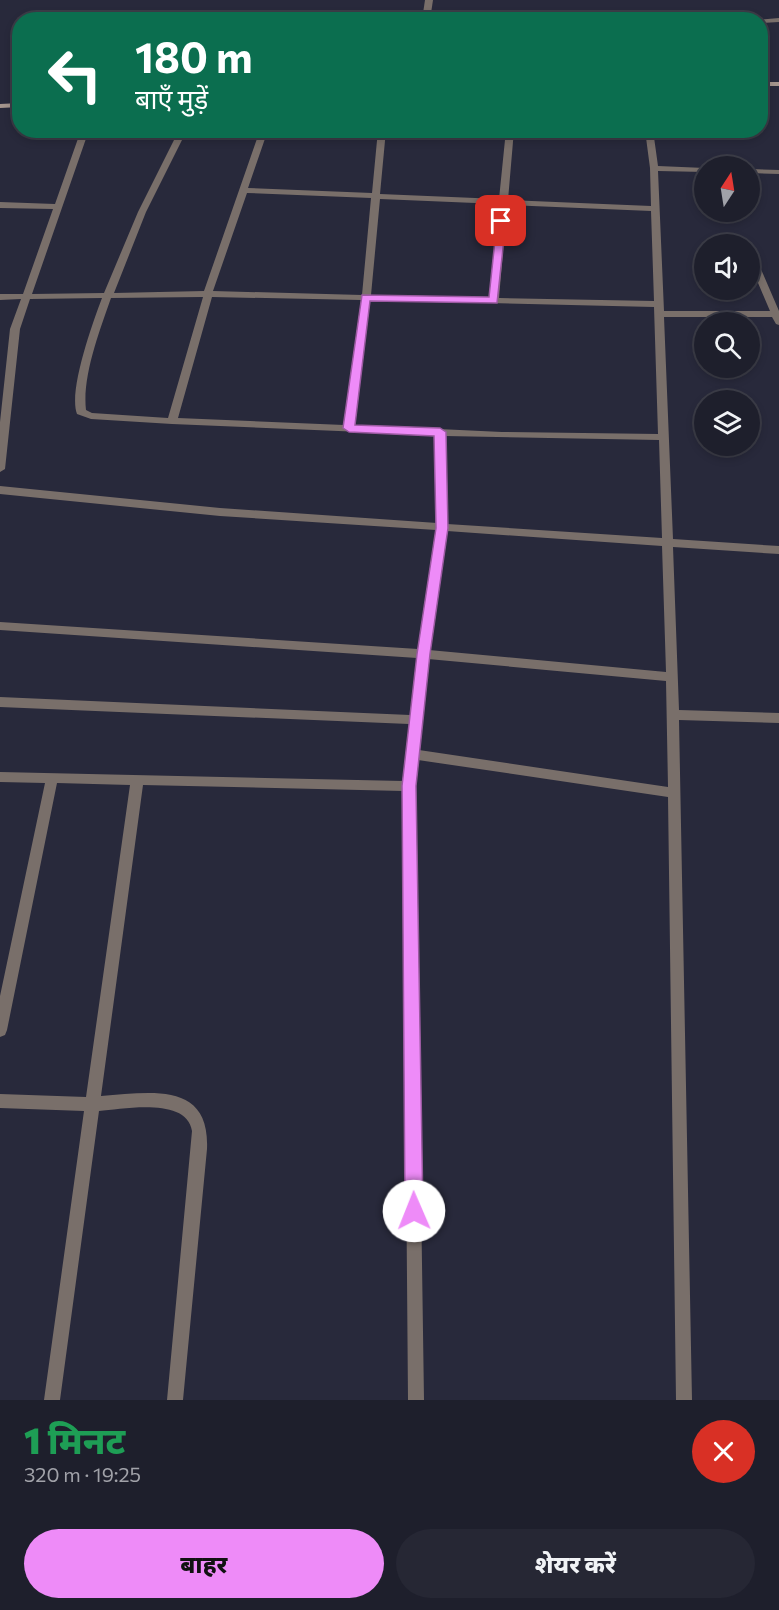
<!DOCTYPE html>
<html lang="hi">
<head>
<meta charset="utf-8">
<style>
  :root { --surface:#1e1f2c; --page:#262734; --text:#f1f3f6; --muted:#a1a2a9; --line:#3c3d48; --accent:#ee8bf8 }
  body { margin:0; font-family:Commissioner,"Noto Sans Devanagari",sans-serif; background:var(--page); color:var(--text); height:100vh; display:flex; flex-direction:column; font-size:22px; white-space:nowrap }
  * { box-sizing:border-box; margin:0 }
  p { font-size:20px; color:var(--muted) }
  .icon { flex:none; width:33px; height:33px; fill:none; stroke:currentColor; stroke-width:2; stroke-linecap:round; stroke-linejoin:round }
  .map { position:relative; height:1400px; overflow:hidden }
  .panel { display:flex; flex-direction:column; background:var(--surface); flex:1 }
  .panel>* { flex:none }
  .hud { position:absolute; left:12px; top:12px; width:756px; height:126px; border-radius:24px; box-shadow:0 3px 9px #0003,0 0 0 2px var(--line); background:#0b6e4f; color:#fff; overflow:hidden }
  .needle { width:39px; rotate:12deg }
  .buttons { position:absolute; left:694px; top:156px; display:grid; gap:12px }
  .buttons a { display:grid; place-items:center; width:66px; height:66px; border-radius:50%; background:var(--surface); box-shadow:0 3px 9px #0003,0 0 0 2px var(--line); font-size:30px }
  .pin { position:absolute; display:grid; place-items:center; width:51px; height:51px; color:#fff; margin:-26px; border-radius:12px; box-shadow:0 3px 9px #0006 }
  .me { position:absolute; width:66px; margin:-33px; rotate:359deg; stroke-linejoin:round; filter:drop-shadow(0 0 4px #0008) }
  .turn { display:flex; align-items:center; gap:21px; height:126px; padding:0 24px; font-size:27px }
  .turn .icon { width:78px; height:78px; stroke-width:2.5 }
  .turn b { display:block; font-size:42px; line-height:51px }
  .round { display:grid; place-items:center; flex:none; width:63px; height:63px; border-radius:32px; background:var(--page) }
  .overview { display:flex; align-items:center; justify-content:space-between; height:102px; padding:0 24px }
  h1 { font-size:36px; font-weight:800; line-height:45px; color:#1e9e55 }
  .primary-button { display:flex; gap:12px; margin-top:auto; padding:12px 24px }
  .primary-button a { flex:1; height:69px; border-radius:36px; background:var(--accent); color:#111; font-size:24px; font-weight:800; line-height:69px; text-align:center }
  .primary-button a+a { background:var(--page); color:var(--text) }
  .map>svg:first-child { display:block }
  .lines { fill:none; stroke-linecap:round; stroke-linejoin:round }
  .street { fill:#796f6a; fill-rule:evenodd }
  .secondary { fill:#a4958d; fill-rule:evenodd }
  .route { fill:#ee8bf8; stroke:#9b5aa1; stroke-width:1.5 }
</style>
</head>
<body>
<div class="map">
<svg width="779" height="1400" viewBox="0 0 779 1400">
  <rect width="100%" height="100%" fill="#28293b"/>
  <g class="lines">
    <g class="street">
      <path d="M425,0h8l-3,20h-8z"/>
      <path d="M779,18v4l-19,1v-3h-3z"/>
      <path d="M81,130h8l-57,164 72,-1 34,-81 41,-82h8l-41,82 -32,81 90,-2 56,-161h8l-20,58 124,5 6,-63h8l-6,64 119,5 7,-69h8l-6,70 143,6 -1,-38 -5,-38h8l5,36 47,2v4l-47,-1 6,140h106l-20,-47v-14l4,3 25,58v14l-3,-1 -4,-7h-108l9,222 106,7v8l-106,-7 6,163 100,3v10l-100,-3 13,680h-16l-8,-603 -250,-37 -3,26 9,614h-16l-5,-609 -260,-6 -42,311c48,-3 109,-16 106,53l-24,251h-16l25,-269c-5,-34 -68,-22 -93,-20l-39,289h-16l40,-289 -84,-3v-14l86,3 44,-312 -73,-2 -50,247 -2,5 -5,2v-41l45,-213 -45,-1v-10l403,9 6,-57 -409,-17v-10l410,18 7,-57 -417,-28v-8l418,27 18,-119 -216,-14 -220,-22v-8l220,22 217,15 -2,-88 -263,-11 -81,-5 -14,-5c-9,-23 16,-92 25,-116l-72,1 -10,30 -15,140 -5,3v-50l10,-93 11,-30 -21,1v-6h23l30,-85 -53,-1v-6l55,2zM247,193l124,5 -9,97 -149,-4zM380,199l119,5 -9,93 -119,-2zM507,205l144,6 3,90 -155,-3zM203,297l-35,121 -76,-5 -6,-3c-4,-34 14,-80 25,-112zM212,297l149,3 -17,125 -166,-7zM370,300l284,7 4,127 -156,-2 -148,-7zM445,436l214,4 3,98 -215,-14zM447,531l215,15 4,126 -237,-22zM428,659l238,22 2,106 -249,-37z"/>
      <path d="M750,169l29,1v4l-29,-1z"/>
    </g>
    <g class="secondary">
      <rect x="760" y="82" width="19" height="4"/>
      <path d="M20,103v4l-20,1v-4z"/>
    </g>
  </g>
  <path class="route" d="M501,218l5,3 -9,82 -127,-2 -15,124 85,3 6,4 2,96 -18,126 -14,132 7,425 -3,7 -6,2 -6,-2 -3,-7 -3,-425 15,-132 19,-126 -2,-92 -85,-4 -6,-4 19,-133 127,2 8,-76z"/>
</svg>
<div class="buttons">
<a><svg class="needle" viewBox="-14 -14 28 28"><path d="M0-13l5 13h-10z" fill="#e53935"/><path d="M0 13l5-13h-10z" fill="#a1a2a9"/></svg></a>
<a><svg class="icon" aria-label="sound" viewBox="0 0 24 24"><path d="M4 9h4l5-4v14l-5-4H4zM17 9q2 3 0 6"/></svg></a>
<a><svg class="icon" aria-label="search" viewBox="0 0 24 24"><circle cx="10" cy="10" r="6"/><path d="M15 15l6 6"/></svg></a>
<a><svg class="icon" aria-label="layers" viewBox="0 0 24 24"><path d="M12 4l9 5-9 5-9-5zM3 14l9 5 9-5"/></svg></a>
</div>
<div class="pin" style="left:501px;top:221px;background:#d93025"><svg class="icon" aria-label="arrive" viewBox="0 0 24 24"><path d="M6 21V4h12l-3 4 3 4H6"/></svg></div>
<svg class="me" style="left:414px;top:1211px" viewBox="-20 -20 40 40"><circle r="19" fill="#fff"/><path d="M0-13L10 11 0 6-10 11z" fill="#ee8bf8"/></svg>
<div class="hud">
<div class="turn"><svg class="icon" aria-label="left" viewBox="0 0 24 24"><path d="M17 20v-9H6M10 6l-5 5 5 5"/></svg><div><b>180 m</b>बाएँ मुड़ें</div></div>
</div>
</div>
<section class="panel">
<div class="overview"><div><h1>1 मिनट</h1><p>320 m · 19:25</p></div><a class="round" style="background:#d93025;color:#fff"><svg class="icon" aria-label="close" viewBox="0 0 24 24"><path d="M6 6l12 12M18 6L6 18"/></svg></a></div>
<div class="primary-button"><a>बाहर</a><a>शेयर करें</a></div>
</section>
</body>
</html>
